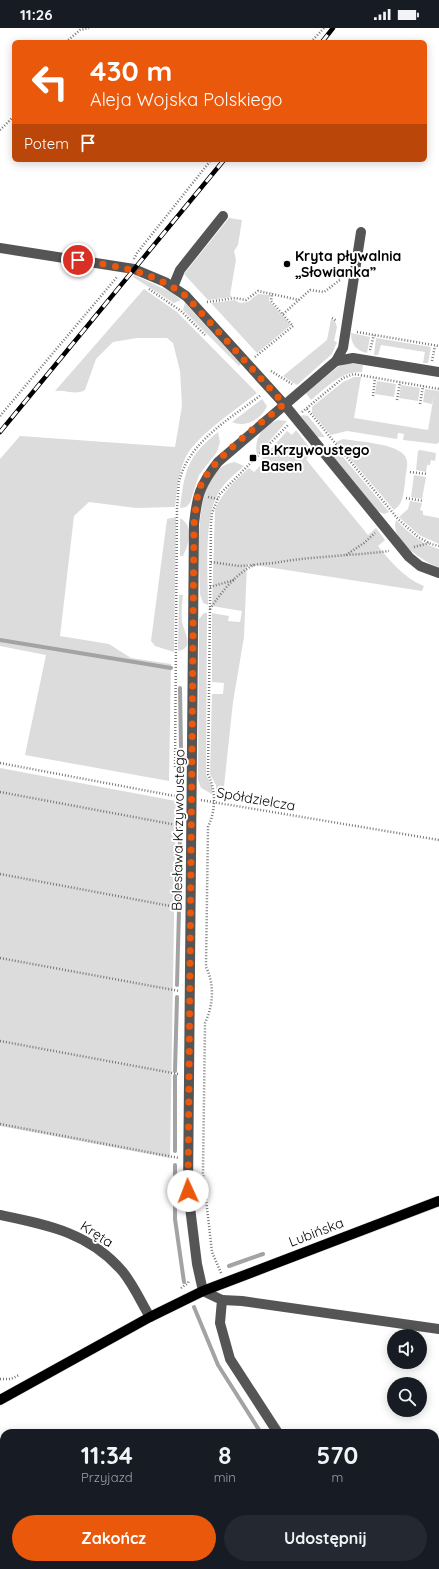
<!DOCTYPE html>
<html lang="pl">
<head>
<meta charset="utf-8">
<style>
  :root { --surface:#171b24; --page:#242831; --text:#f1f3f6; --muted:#9ea1a6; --accent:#ea580c }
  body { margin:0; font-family:Quicksand,sans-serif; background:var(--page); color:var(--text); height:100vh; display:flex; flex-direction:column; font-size:15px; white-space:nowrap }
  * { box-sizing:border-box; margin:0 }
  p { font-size:13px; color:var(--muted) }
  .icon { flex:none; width:22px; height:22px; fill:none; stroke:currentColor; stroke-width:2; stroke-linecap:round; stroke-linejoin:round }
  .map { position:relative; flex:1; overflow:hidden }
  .side { position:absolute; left:0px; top:1401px; width:439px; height:140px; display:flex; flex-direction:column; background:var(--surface); border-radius:12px 12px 0 0; box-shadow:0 2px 10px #0003 }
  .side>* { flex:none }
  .hud { position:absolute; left:12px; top:12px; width:415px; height:122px; border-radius:6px; box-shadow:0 2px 10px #0003; background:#ea580c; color:#fff; overflow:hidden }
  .fabs { position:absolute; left:387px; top:1301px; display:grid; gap:8px }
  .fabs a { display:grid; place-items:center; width:40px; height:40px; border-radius:50%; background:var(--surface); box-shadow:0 2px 10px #0003; font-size:20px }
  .pin { position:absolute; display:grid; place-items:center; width:34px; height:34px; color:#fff; margin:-17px; border:2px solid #fff; border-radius:50%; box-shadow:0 1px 4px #0007 }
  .me { position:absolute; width:44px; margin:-22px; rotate:358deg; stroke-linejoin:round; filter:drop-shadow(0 0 3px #0008) }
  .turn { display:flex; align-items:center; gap:14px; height:84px; padding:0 12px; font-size:18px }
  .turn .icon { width:52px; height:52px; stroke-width:2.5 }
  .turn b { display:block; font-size:28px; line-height:34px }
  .then { display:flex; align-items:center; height:38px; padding:0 12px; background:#0003; gap:8px; font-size:15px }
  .eta { display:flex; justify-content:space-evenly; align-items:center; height:68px; text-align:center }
  .eta b { font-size:24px; font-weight:700; line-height:28px }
  .button { display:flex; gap:8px; margin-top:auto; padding:8px 12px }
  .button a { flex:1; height:46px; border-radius:24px; background:var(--accent); color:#fff; font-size:16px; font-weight:700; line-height:46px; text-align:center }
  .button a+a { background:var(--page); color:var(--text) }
  .status { display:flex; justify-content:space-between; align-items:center; height:28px; padding:0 20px; background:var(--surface); direction:ltr }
  .status svg { height:11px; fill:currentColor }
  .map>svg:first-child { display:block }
  .green { fill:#dcdcdc }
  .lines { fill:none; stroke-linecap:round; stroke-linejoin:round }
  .stream { stroke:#a3a3a3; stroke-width:4 }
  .major-casing { stroke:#dbdbdb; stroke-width:11 }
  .path { stroke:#777; stroke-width:2.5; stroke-dasharray:1 2; stroke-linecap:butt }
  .minor { stroke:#555; stroke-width:10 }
  .major { stroke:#000; stroke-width:10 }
  .rail-casing { stroke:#000; stroke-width:4.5 }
  .rail { stroke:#fff; stroke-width:3; stroke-dasharray:9; stroke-linecap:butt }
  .route { stroke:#ea580c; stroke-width:7; stroke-dasharray:0 12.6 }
  .poi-dot { fill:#000; stroke:#fff; stroke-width:1.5 }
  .labels { text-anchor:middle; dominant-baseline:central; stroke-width:4; stroke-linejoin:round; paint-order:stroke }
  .poi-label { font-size:14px; font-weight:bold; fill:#000; stroke:#fff; text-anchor:start }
  .street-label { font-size:14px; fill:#000; stroke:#fff }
</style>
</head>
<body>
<div class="status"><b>11:26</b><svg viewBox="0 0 49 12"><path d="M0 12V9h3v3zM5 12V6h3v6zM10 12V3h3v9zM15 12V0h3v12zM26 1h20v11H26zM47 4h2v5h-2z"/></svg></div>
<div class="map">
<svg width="439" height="1541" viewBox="0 0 439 1541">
  <rect width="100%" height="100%" fill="#fff"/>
  <g class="green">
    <path d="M229,190l13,2 -4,25 -4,6 2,9 -6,35 2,2 -24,3 -24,-26z"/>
    <path d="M134,247l37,17 10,8 -7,3 -41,-26z"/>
    <path d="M144,261l33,23 80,81c-20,16 -63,44 -72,66 -7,15 -8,32 -10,48l-39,1 -47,-6 -15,14 -14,120 49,8 22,14 40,6 -2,117 -144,-26 21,-100 -46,-9v-187l20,-23 155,11 7,-41 -2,-35 -7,-28 -6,-5h-30l-24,4 -17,17 -11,31c-10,6 -19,-1 -30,1z"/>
    <path d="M258,266l12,1 -1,6 22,24 -34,28 -46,-50 24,-3 5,3 8,-1z"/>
    <path d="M185,275l56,61 -2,2 -56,-56z"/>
    <path d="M331,291l4,2 2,6 -3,14 3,1 -5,12 -35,31 -14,-9 44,-36z"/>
    <path d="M351,305l19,4 -3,16c-11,-2 -16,-9 -16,-20z"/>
    <path d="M376,310l55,9 -3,16h-5l2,-11 -44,-7 -3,10h-4z"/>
    <path d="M347,335l16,2 -1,7c-21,-1 -35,15 -51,28l-5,-7 33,-27z"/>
    <path d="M354,349h7l-7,41 74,12 6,-35 -2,9 -9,-2 2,-13 14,2v51l-2,2 -34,-4 1,-6 -6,-1 -1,6 -50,-8 -16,4 -19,-22v-6l31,-25z"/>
    <path d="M377,353l19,3 -2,13 -19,-3z"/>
    <path d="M401,357l19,3 -2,13 -19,-3z"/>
    <path d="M262,371l5,7c-5,13 -22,22 -35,16z"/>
    <path d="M303,387l5,1 17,21h-9l-15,-21z"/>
    <path d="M278,392l9,1 -30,34c-4,-17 6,-29 21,-35z"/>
    <path d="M296,402l18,23 -8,6 7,9 55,67 8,-7 9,12 -7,6c13,16 26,32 46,40l-2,5 -175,-27 -3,73 -11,65 -10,94 -7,-1v-10l-6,-11 2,-80h11l1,-11 -12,-1v-69l17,3 -1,5 12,1 2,-11 -30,-5 3,-96c7,-18 20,-29 34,-42l5,4 9,-9 -2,-3 26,-29 5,4z"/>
    <path d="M218,404l2,10 -3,10 -18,23 -9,28 -4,4 -6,1c5,-39 7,-51 38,-76z"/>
    <path d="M343,411c15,3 62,4 64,22 1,6 -2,15 -2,22 -2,11 -1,20 -11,27l-58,-68z"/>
    <path d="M333,417l56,67 -5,2 -9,-4 -44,-56z"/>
    <path d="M420,422l16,3 -1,8 -4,-1 -1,5h-3l-1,7 -10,-2 2,-19z"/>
    <path d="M235,434l9,4c-9,8 -19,16 -25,26 -16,25 -11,83 -11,113l-5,-2 -3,-9c0,-32 -11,-126 35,-132z"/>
    <path d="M414,447l12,2 -4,22 -11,-2z"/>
    <path d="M410,473l12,2 -2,7 3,1v4l16,3v26l-20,-9 -20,-18 9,-8z"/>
    <path d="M176,489l-2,135 -19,-6 -4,-5 16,-122z"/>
    <path d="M180,490c15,9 9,25 3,38h-3z"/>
    <path d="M396,492c13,13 25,24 43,29v19c-15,-7 -50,-27 -43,-48z"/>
    <path d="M179,567h4c-1,9 -2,18 -1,26 1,10 14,27 -4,30z"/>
    <path d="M204,585h3l-1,161 6,13v7l-11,-6 -3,-8 1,-161z"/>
    <path d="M0,740l176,33 -6,357 -170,-32z"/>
  </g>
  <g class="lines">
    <g class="stream">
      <path d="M0,612l171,28"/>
      <path d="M180,660l1,61"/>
      <path d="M179,875l1,-74"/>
      <path d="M177,957l2,-75"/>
      <path d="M175,1043l2,-74"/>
      <path d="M175,1123v-75"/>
      <path d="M175,1137v54l9,63"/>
      <path d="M229,1238l34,-12"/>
      <path d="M194,1279l24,58 43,68"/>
      <path d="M352,1537l3,4"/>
    </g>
    <defs>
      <path id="major" d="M0,1372l150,-83 53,-26 236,-90"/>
    </defs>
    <use href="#major" class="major-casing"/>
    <g class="path">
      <path d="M66,14l14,-12 9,-2"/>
      <path d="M311,14l13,-14"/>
      <path d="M0,102l14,-14"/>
      <path d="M134,231l3,-6 74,-93"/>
      <path d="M332,241l9,11"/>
      <path d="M149,261l32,22 24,24"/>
      <path d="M207,274l28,-4 11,2 12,-9 41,9"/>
      <path d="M283,286l27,-24 14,2 16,-12"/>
      <path d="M332,290l5,3"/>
      <path d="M357,304l82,14"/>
      <path d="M370,322l4,-15"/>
      <path d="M255,329l38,-31 -22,-25 1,-8"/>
      <path d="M432,333l3,-15"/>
      <path d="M271,343l21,13"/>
      <path d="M373,368l2,-18"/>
      <path d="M397,372l3,-18"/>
      <path d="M420,376l3,-18"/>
      <path d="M307,381l91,110 20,18 13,7 8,2"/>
      <path d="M302,384l41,-34 11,-4 85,15"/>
      <path d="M0,388l117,-139"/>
      <path d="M410,444l17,2"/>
      <path d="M208,469l10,2"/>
      <path d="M406,470l17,3"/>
      <path d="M414,519l15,-4"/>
      <path d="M346,527l18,-12 11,-10"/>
      <path d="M211,534l28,4 15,-1"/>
      <path d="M210,559l24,-7"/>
      <path d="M210,581c11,-16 23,-32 40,-42 7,-4 15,-3 24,-4 38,-7 77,-7 115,-12"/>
      <path d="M0,735l180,34"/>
      <path d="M182,741h-7l2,-262c1,-8 1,-17 2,-25 9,-40 52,-64 82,-87"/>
      <path d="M0,764l182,34"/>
      <path d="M201,772l238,40"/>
      <path d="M0,846l181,34"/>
      <path d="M0,930l179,33"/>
      <path d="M0,1013l178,33"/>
      <path d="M0,1096l179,34"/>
      <path d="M221,1245l-9,-21 -9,-79 2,-150c8,-17 10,-38 1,-56l2,-140c8,-17 8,-36 0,-53l3,-251 1,-10 8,-19 68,-69"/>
      <path d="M181,1260l7,-5 1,-3"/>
      <path d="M0,1351h11l8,-4"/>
    </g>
    <g class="minor">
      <path d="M0,220l134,21 31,13 21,14 98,108 125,153 11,9 19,7"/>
      <path d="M173,259l7,-17 43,-54"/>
      <path d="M336,333l17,-3 86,14"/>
      <path d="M0,1187c48,10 90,18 123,57 11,14 18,30 27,45"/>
      <path d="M222,1272l20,1 197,28"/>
      <path d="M278,1405l-48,-74 -10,-36 2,-23 -19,-9 -6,-27 -9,-73 6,-667c3,-29 6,-39 24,-62l118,-101 7,-13 18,-116"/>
      <path d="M0,1474h4"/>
      <path d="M54,1537l1,4"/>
      <path d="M370,1537l3,4"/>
    </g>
    <use href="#major" class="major"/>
    <defs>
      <g id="rail">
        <path d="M322,14l11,-14"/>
        <path d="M0,404l224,-272"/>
      </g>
    </defs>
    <use href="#rail" class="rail-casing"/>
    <use href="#rail" class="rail"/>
  </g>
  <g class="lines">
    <path class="route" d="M78,232c42,7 72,10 108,36l98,108c-23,19 -66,51 -80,75 -8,13 -8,31 -10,45l-6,667"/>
  </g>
  <g class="poi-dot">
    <circle cx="287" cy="236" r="4"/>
    <rect x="249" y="426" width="8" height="8" rx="2"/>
  </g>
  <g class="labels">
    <g class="poi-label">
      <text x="295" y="228">Kryta pływalnia<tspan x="295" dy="16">„Słowianka”</tspan></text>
      <text x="261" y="422">B.Krzywoustego<tspan x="261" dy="16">Basen</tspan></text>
    </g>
    <g class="street-label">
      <text transform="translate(256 771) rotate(10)">Spółdzielcza</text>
      <text transform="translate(178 802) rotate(-89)">Bolesława Krzywoustego</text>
      <text transform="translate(316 1204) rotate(-21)">Lubińska</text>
      <text transform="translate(97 1206) rotate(33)">Kręta</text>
    </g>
  </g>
</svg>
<div class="fabs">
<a><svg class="icon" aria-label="sound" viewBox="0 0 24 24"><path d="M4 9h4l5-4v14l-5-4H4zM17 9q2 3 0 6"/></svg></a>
<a><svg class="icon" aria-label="search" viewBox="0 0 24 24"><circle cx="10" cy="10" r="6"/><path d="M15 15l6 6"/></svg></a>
</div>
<div class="pin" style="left:78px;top:232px;background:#d93025"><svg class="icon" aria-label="arrive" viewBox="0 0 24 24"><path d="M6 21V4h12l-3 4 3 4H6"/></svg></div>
<svg class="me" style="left:188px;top:1163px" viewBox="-20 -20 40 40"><circle r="19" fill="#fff"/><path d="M0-13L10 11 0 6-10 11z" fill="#ea580c"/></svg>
<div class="hud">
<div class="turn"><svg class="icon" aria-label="left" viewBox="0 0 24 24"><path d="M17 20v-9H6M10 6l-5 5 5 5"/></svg><div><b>430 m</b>Aleja Wojska Polskiego</div></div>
<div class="then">Potem<svg class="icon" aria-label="arrive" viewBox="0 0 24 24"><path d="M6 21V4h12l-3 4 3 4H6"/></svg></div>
</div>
<section class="side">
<div class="eta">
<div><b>11:34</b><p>Przyjazd</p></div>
<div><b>8</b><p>min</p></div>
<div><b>570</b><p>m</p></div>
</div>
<div class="button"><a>Zakończ</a><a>Udostępnij</a></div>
</section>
</div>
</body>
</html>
